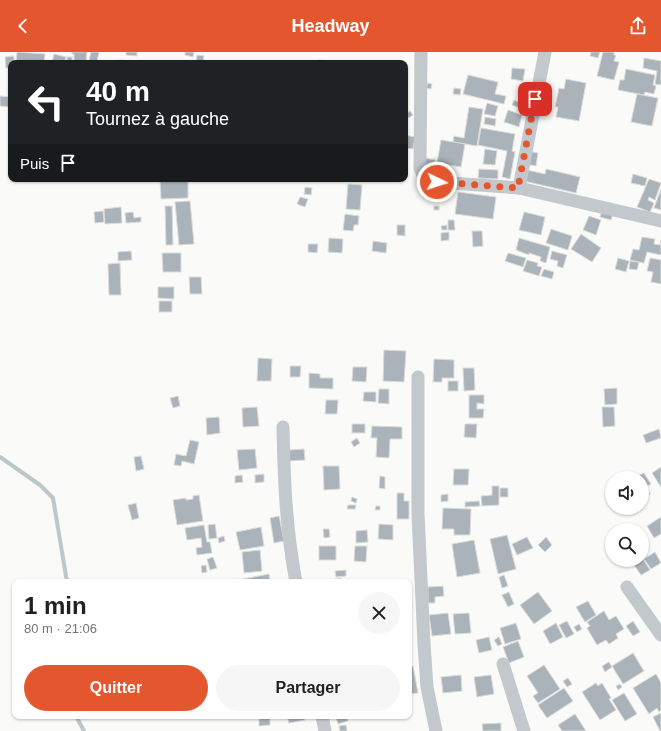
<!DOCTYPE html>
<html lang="fr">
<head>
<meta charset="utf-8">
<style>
  :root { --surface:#fff; --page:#f6f6f6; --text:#202124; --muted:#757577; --accent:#e4572e }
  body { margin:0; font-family:Helvetica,sans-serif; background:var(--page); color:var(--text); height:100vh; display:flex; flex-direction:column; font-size:15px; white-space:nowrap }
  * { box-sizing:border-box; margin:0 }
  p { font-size:13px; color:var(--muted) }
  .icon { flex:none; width:22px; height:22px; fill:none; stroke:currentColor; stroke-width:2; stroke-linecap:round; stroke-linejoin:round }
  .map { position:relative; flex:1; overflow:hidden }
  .panel { position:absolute; left:12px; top:527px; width:400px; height:140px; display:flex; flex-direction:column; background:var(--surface); border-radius:8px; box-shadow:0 1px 3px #0004 }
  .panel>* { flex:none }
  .top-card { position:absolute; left:8px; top:8px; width:400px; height:122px; border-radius:8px; box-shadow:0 1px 3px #0004; background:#202124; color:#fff; overflow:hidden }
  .tools { position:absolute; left:605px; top:419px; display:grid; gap:8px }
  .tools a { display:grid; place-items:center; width:44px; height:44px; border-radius:50%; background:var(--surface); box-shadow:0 1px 3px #0004; font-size:20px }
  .pin { position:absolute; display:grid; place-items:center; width:34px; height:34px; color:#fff; margin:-17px; border-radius:8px; box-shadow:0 2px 6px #0006 }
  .me { position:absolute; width:44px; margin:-22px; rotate:94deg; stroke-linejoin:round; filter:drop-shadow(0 0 3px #0008) }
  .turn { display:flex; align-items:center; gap:14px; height:84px; padding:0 12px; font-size:18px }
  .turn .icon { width:52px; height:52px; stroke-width:2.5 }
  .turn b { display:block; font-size:28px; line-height:34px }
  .then { display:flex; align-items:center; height:38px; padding:0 12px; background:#0003; gap:8px; font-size:15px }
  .round { display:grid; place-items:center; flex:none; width:42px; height:42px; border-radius:21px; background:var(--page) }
  .head { display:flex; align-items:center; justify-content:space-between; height:68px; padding:0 12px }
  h1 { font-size:24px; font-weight:700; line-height:30px }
  .cta { display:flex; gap:8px; margin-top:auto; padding:8px 12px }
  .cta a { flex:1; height:46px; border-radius:24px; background:var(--accent); color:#fff; font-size:16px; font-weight:700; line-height:46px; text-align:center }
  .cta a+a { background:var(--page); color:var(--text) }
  header { display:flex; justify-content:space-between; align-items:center; height:52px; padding:0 12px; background:var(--accent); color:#fff; font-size:18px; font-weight:700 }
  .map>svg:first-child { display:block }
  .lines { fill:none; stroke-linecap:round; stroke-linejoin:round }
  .stream { stroke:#bbc7cb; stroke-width:4 }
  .building { fill:#aab3b9; stroke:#dcdcda }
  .minor { stroke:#c3c8cc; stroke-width:13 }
  .route { stroke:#e4572e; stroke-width:7; stroke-dasharray:0 12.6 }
</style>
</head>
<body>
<header><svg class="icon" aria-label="back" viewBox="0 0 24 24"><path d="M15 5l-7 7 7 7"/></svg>Headway<svg class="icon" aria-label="share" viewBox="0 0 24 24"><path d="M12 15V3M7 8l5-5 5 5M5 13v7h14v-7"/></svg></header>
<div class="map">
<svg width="661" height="679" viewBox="0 0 661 679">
  <rect width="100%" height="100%" fill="#fafaf8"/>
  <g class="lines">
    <g class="stream">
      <path d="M0,405l40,28 13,13 14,84"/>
      <path d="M76,664l8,15"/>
    </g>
  </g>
  <g class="building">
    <path d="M17,0l28,2 -1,9h-28z"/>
    <path d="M72,0h15l-1,11 -12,-2v-7h-2z"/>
    <path d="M91,0h8l-2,10 -8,-1z"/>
    <path d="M126,0h11v4l-11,-1z"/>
    <path d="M185,0h9l-1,5 -8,-2z"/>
    <path d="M591,0h9l-2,6 -8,-2z"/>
    <path d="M603,0h11v3h2l-2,6 5,1 -5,18 -17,-4z"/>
    <path d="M54,2l12,3 -2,6h-12z"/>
    <path d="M197,3l7,1 -1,7h-7z"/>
    <path d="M14,4v7h-3v5h-5l-1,-11z"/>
    <rect x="67" y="5" width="5" height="6"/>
    <path d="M644,6l17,3v24l-6,-1 2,-13 -14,-3z"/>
    <path d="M123,8v3h-14v-2z"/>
    <path d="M319,8l23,3h-23z"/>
    <path d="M512,16l13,1 -2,12 -12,-2z"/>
    <path d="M626,17l29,6 -2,10 3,1 -2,8 -9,-2 -1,3 -26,-5 2,-10h4z"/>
    <path d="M468,23l30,7 -3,12 11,2 -2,8 -41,-10z"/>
    <path d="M566,27l20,4 -7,38 -23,-4 2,-10h-3l4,-19 5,1z"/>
    <path d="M428,31l4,1 -1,5 -5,-1z"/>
    <path d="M454,36l7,1 -1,6 -7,-1z"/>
    <path d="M637,42l21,4 -6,28 -21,-4z"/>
    <path d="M0,44l10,1v10l-10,-1z"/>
    <path d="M514,48l7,3 -1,5 -8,-3z"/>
    <path d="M487,51l11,3 -3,10 -11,-2z"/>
    <path d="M469,55l14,2 -6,37 -24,-4 1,-6 10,2z"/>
    <path d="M508,58l14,5 -3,12 -15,-5z"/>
    <path d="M410,59l3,4 -4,3 -3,-4z"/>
    <path d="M485,65l11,2 -1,7 -11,-2z"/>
    <path d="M481,76l34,6 -3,17 3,1 -5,27 -8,-2 5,-26 -29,-6z"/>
    <path d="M405,83l10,2 -2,12 -8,-1z"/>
    <path d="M441,88l24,4 -4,23 -24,-4z"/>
    <path d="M485,97l12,2 -2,14 -12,-1z"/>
    <path d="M527,99l11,2 -2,13 -11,-2z"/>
    <path d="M424,106l11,2 -2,11 -10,-1z"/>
    <path d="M438,116l10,1 -1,6 -10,-1z"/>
    <path d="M479,117l19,1v9l-20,-1z"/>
    <path d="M546,117l34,8 -4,16 -52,-12 3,-11 18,4z"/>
    <path d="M633,122l14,4 -2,8 -14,-3z"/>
    <path d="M188,127v19l-27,1 -1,-19z"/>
    <path d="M228,127h11v3z"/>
    <path d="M649,127l12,4 -6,17 -6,-3 -1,3 6,3 -4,9 -13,-5z"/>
    <path d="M348,132l14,1 -2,25 -14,-1z"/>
    <path d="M305,135l7,1 -1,7 -7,-1z"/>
    <path d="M661,137v21l-7,-2z"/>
    <path d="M458,140l38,5 -3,22 -38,-5z"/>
    <path d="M300,145l8,2 -3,8 -8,-3z"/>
    <path d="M190,149l4,43 -15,1 -4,-43z"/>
    <path d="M165,154h7l1,39h-7z"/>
    <rect x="434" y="154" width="5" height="4"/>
    <path d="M121,155l1,16 -17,1 -1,-15z"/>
    <path d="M103,159l1,11 -9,1 -1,-11z"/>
    <path d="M602,159l11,3 -2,6 -11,-3z"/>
    <path d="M133,160l1,6 7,-1v5l-15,1 -1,-10z"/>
    <path d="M524,160l21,5 -4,18 -22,-5z"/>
    <path d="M345,162l14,2 -1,9h-4l-1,6 -10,-1z"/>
    <path d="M589,164l12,4 -5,15 -13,-5z"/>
    <path d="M448,168h6l1,10h-7z"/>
    <path d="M397,173h8v11l-8,-1z"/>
    <path d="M447,173v5h-5l-1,-4z"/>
    <path d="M551,177l21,7 -4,14 -22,-7z"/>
    <path d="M472,179h10l1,15 -10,1z"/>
    <path d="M449,180v8l-8,1v-8z"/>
    <path d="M581,182l20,14 -9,14 -21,-13z"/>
    <path d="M642,185l13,2 -1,5 6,1 1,-5v15l-14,-3 -3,11 -14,-3 3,-11 6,1z"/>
    <path d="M329,186l14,1 -1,14 -14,-1z"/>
    <path d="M519,186l31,9 -4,16 -6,-2 1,-4 -12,-4v2l-13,-5z"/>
    <path d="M373,189l14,2 -1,10 -14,-2z"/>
    <path d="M308,192h10l-1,9 -9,-1z"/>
    <path d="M131,199l1,9 -14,1v-9z"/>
    <path d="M552,199l15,4 -4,13 -6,-2 1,-5 -8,-2z"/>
    <path d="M162,201h19v19h-18z"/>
    <path d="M508,201l18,5 -3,9 -18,-6z"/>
    <path d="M618,206l11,3 -3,11 -11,-3z"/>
    <path d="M650,206l11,2v24l-10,-2 2,-10 -6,-1z"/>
    <path d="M527,208l11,3 -1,3 5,1 -3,9 -16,-5z"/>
    <path d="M630,209l9,1 -2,8 -8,-1z"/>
    <path d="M120,211l1,32h-12l-1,-31z"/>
    <path d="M544,217l10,3 -2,7 -11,-3z"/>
    <path d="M189,225h12l1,17h-12z"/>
    <path d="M158,235h16v12l-16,-1z"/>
    <rect x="159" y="249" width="13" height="11"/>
    <path d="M384,298l22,1 -2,31 -21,-1z"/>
    <path d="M258,306l14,1 -1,22h-14z"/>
    <path d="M434,307l20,1v18h-12v4h-9z"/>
    <path d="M290,314h11l-1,11h-10z"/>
    <path d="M353,315h14l-1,15 -14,-1z"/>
    <path d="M463,316h11l1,22 -11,1z"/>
    <path d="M309,321l11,1v4h13v11l-24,-1z"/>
    <rect x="448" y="329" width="10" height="10"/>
    <path d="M617,336v16l-12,1 -1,-16z"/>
    <path d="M379,337h10v15l-11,-1z"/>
    <path d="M364,340h12v10l-13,-1z"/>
    <path d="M469,343h15v9l-7,-1v6h7l-1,9h-14z"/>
    <path d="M178,344l2,10 -7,2 -3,-10z"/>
    <path d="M326,348h12l-1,14h-12z"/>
    <path d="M257,355l2,19 -16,1 -1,-19z"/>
    <path d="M602,355h12l1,19 -12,1z"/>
    <path d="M219,365l1,16 -13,2 -1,-17z"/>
    <rect x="352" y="372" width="13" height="9"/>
    <path d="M465,372h12l-1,14 -12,-1z"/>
    <path d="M372,374l30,1v12h-12l-1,19 -13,-1 1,-19h-6z"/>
    <path d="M659,377l2,9 -15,5 -3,-8z"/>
    <path d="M357,386l3,5 -6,4 -3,-5z"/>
    <path d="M190,388l9,2 -5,22 -12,-3 -1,5 -7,-1 2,-11 10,2z"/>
    <path d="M255,397l2,19 -18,2 -2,-20z"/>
    <path d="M304,397l1,11 -16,1 -1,-11z"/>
    <path d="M141,404l3,13 -8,2 -2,-14z"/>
    <path d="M323,414h16l1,23 -16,1z"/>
    <path d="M661,415v20l-9,-14z"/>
    <path d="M454,417h15l-1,16h-15z"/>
    <path d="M644,421l7,11 -5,3 4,7 -8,5v-21l-5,-2z"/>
    <path d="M264,422v8l-9,1v-8z"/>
    <path d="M242,423l1,7 -8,1v-7z"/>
    <path d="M380,424l5,1v12l-6,-1z"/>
    <path d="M492,434h7v19l-17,1 -1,-10 11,-1z"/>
    <rect x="500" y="436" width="8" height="9"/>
    <path d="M397,441h7v8h5v18h-12z"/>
    <path d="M448,442v7l-7,1v-7z"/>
    <path d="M199,443l4,26 -26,4 -4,-25 13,-2v2l7,-1v-3z"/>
    <path d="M352,445l5,2 -1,4 -5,-2z"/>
    <path d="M479,449l1,5 -15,1v-5z"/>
    <path d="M136,451l3,15 -7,2 -4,-15z"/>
    <path d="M348,453h8l-1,4h-8z"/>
    <path d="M376,454h4v4h-5z"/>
    <path d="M443,456l28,1 -1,26h-16v-6h-12z"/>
    <path d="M279,464l5,25 -10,2 -4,-25z"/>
    <path d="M661,465v17l-7,4 -7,-12z"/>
    <path d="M215,472l2,14 -8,1 -1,-14z"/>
    <path d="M379,472l14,1v15l-15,-1z"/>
    <path d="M204,473l3,17h3l2,11 -15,2 -1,-7 6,-1 -1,-9 -14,2 -2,-12z"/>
    <path d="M261,475l3,19 -24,4 -4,-18z"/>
    <path d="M323,477h6l1,8 -6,1z"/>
    <path d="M367,478l1,12 -12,1v-12z"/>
    <path d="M507,483l9,34 -18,5 -8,-35z"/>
    <path d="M224,484l1,5 -6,2 -1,-5z"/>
    <path d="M527,485l6,11 -16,7 -5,-11z"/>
    <path d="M546,485l6,8 -7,7 -7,-7z"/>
    <path d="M474,488l6,33 -23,4 -5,-33z"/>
    <rect x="319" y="494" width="17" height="14"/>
    <path d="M355,494h12l-1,16 -12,-1z"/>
    <path d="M260,498l2,21 -18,2 -2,-21z"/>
    <path d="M655,500l6,11 -10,6 -7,-10z"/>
    <path d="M213,505l4,11 -7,2 -3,-11z"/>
    <path d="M643,507l7,11 -9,5 -7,-10z"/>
    <path d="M206,513l1,7 -5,1 -1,-7z"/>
    <path d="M346,518v6l-10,1 -1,-6z"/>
    <path d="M269,522l1,8h-26l-1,-3z"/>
    <path d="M504,523l4,11 -6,2 -3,-11z"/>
    <path d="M341,526v4h-8l-1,-2z"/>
    <path d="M234,527l2,3h-9v-1z"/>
    <path d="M443,534l1,10 -9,1v6h-7v-16z"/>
    <path d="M509,540l5,12 -6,3 -6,-12z"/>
    <path d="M538,540l14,19 -18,13 -14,-19z"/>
    <path d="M588,549l8,14 -11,7 -9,-15z"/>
    <path d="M604,559l5,9 7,-4 8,13 -8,5 2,4 -9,6 -3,-4 -9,5 -10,-17 3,-2 -3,-4z"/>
    <path d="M448,561l3,21 -19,2 -3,-21z"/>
    <path d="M469,561l2,20 -16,1 -2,-20z"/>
    <path d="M567,569l7,13 -8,4 -7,-13z"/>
    <path d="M633,569l7,11 -7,4 -7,-10z"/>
    <path d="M516,571l5,16 -16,5 -5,-16z"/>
    <path d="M556,571l7,14 -13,7 -7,-13z"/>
    <path d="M579,572l3,5 -5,3 -3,-5z"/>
    <path d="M489,585l3,13 -13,3 -3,-13z"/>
    <path d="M499,585l3,7 -4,2 -4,-6z"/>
    <path d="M518,589l6,16 -15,6 -6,-16z"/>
    <path d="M633,601l11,18 -21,13 -11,-18z"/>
    <path d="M609,610l3,5 -7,5 -3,-6z"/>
    <path d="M544,613l16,24 -22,14 -5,-7 5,-3 -11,-17z"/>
    <path d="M413,614l5,27 -9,1v-27z"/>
    <path d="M656,622l5,9v27l-2,2 -2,-4 -8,6 -16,-26z"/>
    <path d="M461,623l1,16 -19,2 -2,-16z"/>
    <path d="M491,623l3,19 -17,3 -3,-20z"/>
    <path d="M568,626l4,6 -5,3 -4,-6z"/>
    <path d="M596,631l2,3 4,-3 9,15 -2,1 7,11 -16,10 -18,-28z"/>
    <path d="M620,632l2,3 -4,3 -2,-4z"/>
    <path d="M564,636l9,13 -26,17 -9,-13z"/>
    <path d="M624,641l13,21 -12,7 -13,-21z"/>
    <path d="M661,661v18h-1l-7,-14z"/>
    <path d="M575,662l11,17h-24l-4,-6z"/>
    <path d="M259,664h11v9l-11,1z"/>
    <path d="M287,664h17l1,4 -16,3z"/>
    <path d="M340,664h6l2,5 -10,3 -2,-6z"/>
    <path d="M501,671v8h-18l-1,-7z"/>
    <path d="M346,673l1,6h-7l-1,-5z"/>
  </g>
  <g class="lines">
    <g class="minor">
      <path d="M421,0l-1,116 4,9 13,5 82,6 142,33"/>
      <path d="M519,136l26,-136"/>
      <path d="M418,325v137l6,130 3,43 9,44"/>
      <path d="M283,375c1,52 3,103 13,155"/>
      <path d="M627,535l34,48"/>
      <path d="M503,612l21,67"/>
      <path d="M322,664l3,15"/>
    </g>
  </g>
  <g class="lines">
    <path class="route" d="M437,130l81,6 17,-89"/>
  </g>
</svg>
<div class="tools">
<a><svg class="icon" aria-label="sound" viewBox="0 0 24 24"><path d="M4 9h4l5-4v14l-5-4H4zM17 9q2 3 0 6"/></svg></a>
<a><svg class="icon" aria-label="search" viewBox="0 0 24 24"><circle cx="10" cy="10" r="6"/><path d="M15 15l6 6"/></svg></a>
</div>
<div class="pin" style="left:535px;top:47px;background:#d93025"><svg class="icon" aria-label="arrive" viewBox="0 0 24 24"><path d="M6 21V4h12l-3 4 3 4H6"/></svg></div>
<svg class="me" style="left:437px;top:130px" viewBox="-20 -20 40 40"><circle r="17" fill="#e4572e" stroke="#fff" stroke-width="3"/><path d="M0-11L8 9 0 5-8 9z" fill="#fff"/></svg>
<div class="top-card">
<div class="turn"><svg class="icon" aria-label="left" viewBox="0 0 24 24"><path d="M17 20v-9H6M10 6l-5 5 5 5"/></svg><div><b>40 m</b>Tournez à gauche</div></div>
<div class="then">Puis<svg class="icon" aria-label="arrive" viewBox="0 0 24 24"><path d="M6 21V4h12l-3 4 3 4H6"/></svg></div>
</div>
<section class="panel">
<div class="head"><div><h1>1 min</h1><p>80 m · 21:06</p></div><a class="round"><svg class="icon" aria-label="close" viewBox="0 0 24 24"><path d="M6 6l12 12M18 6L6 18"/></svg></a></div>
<div class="cta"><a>Quitter</a><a>Partager</a></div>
</section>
</div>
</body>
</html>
